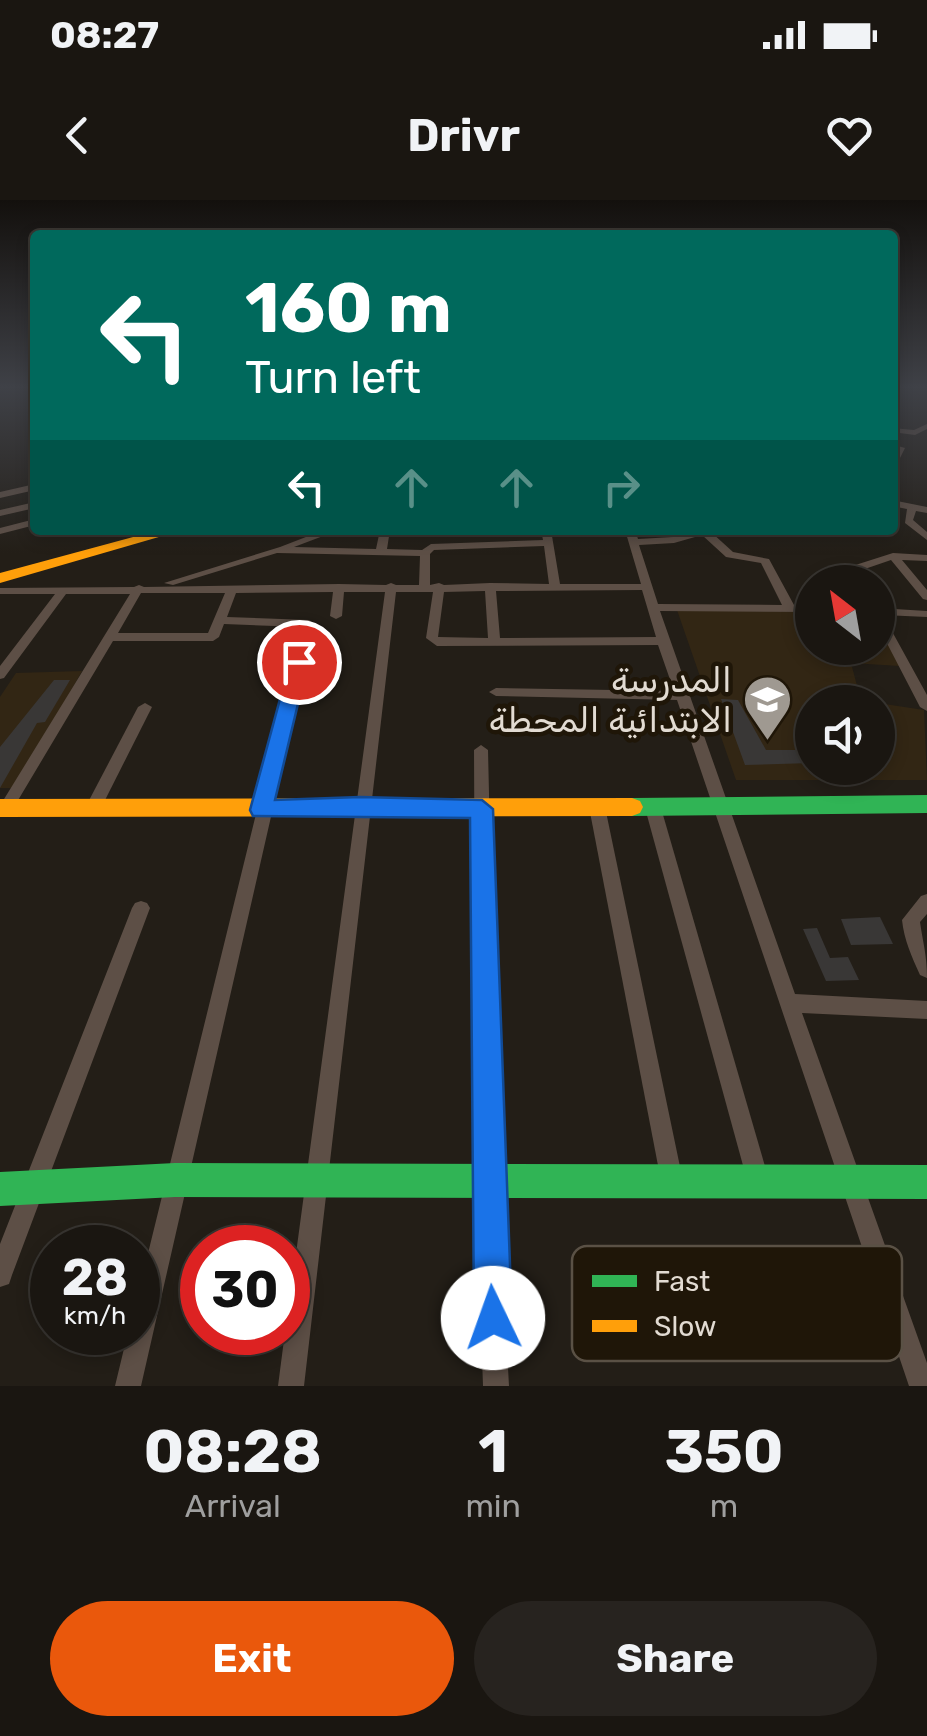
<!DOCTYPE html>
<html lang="en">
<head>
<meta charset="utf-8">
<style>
  :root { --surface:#1a1611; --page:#27231f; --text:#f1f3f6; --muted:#9f9f9f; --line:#383531; --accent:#ea580c }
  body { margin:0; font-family:Rubik,"Noto Naskh Arabic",sans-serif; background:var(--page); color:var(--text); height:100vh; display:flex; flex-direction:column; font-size:38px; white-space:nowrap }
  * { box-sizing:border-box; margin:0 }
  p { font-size:32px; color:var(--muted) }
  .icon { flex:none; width:55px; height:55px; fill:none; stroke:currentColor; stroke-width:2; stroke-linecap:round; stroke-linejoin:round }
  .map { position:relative; height:1186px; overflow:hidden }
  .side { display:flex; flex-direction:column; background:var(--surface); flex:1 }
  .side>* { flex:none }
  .guide { position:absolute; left:30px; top:30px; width:868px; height:305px; border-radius:10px; box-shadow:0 5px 15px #0003,0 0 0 2px var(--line); background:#00695c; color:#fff; overflow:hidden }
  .needle { width:65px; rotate:329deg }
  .buttons { position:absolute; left:795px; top:365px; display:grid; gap:20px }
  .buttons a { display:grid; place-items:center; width:100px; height:100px; border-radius:50%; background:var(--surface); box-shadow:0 5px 15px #0003,0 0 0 2px var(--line); font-size:50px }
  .speed { position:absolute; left:30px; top:1025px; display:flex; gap:20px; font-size:50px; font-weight:700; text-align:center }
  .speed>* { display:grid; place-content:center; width:130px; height:130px; border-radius:50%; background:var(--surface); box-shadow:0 5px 15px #0003,0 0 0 2px var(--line); line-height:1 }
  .speed small { font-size:25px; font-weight:400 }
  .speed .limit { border:15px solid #d22; background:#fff; color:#111 }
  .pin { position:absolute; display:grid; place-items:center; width:85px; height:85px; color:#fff; margin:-42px; border:5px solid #fff; border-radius:50%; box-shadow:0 2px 10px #0007 }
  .me { position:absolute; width:110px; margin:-55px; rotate:357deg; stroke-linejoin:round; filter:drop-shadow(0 0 8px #0008) }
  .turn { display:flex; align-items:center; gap:35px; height:210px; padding:0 50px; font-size:45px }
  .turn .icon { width:130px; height:130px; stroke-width:2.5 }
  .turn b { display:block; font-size:70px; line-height:85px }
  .lanes { display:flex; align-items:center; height:95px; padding:0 50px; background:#0003; justify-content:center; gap:50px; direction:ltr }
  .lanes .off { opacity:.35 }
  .eta { display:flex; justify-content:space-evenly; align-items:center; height:170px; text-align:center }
  .eta b { font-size:60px; font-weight:700; line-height:70px }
  .action { display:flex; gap:20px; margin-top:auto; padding:20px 50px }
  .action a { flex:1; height:115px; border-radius:60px; background:var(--accent); color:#fff; font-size:40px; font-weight:700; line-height:115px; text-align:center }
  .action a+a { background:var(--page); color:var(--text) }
  .status { display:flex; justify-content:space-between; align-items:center; height:70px; padding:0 50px; background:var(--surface); direction:ltr }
  .status svg { height:28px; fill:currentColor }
  header { display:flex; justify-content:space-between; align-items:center; height:130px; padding:0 50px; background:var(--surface); font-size:45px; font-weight:700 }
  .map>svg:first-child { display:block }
  .built { fill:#322614 }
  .building { fill:#393736 }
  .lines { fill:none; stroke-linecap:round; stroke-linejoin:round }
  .street { fill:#5d4f46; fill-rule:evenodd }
  .fast { fill:#30b455; fill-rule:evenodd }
  .slow { fill:#ff9f0a; fill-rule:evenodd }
  .route { fill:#1a73e8; stroke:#114b97; stroke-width:2.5 }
  .labels { text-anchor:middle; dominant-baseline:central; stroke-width:9; stroke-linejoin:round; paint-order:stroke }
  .poi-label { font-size:35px; fill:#e2dbd2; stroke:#1f1608; text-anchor:end }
  .key { fill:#1f1608; stroke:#5a5145; stroke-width:2.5 }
  .key-label { font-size:28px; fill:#e2dbd2 }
</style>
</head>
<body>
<div class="status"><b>08:27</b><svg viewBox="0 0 49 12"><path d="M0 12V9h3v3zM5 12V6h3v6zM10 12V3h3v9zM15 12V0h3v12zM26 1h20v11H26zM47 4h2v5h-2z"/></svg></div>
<header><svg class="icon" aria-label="back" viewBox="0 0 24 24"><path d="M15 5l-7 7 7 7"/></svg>Drivr<svg class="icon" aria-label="heart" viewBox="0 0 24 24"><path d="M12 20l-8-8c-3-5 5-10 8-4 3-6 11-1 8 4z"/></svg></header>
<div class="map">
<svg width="927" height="1186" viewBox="0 0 927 1186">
  <rect width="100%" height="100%" fill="#231e17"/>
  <g class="built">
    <path d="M677,410l135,2v36h66v-26l22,44 -49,-3 10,38 11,1h-60v66h66v-65l46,7 3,70h-191z"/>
    <path d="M82,471l-66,117h-16v-91l16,-24z"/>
  </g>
  <g class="building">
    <path d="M54,480h16l-25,42 -8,1 -37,65v-41z"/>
    <path d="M721,499l17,1 28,50h46v13l-67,2z"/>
    <path d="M880,717l13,27 -42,1 -10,-26z"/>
    <path d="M817,728l13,30 18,-1 11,23 -33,1 -23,-52z"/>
  </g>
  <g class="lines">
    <g class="street">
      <path d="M927,224v5l-12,6 -23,-3v-4l22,2z"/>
      <path d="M898,246l7,2 -9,18 -4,2v-11z"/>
      <path d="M35,284v6l-35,8v-6z"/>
      <path d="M892,300l35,7v6l-11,-2 -3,9 14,12v8l-22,-17 2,-14 -15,-3z"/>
      <path d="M35,302v6l-35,8v-6z"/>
      <path d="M35,319v6l-35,9v-6z"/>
      <path d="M324,330h15l-45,17 82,2 4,-19h10l-3,19 35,1 9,-6 112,-4 -2,-10h10l9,54h81l-16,-54h10l3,9 35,-2 24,-7h16l-2,2 22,20 36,7 25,46 18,1v6l-152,-1 135,383 132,7v18l-125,-6 125,350v23h-18l-232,-686 -181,-4 -7,-4 7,-4 178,3 -16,-46 -221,1 -11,-8 7,-46h-37l-92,794h-26l7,-54h3v-19l97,-721h-41l-2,24 -6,3 -6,-3 3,-24 -97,1 -9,24 82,3 6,4 -174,762h-26l13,-54h10v-38l164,-667 -78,-3 -5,13 -6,4h-100l-102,171h-10v-8l129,-210h-64l-62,84 -4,1v-13l55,-72h-55v-6l134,-1 5,-2 5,2 195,-3 47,1 5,-2 5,2h23l1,-29 -143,-3 -104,32 -9,-2 116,-36zM702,335l24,22 35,6 21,42 -124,-1 -19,-59 35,-2zM544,346l5,38 -59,-1 -46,2 -5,-2 -9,2v-31l4,-4zM642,390l14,47 -156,1 -4,-47zM485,391l3,47 -50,-1 6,-45zM141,393h84l-17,40h-90z"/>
      <path d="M893,353l34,2v6l-25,-1 25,30v10l-4,-1 -32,-39 -35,12 2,10h-10l-2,-14z"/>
      <path d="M878,408l49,3v6l-44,-2 44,80v16l-7,-4 -42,-81z"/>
      <path d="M145,503l7,4 -51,101 -3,4h-10l-3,-4 53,-101z"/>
      <path d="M481,545l7,5 10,433 11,203h-26l-7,-203 -2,-433z"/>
      <path d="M597,601l5,2 3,4 78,374 -3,8 -8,3 -8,-3 -3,-8 -72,-374 3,-4z"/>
      <path d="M653,602l5,2 3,4 108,372 -3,8 -8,3 -8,-3 -3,-8 -102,-372 3,-4z"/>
      <path d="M927,694v20l-7,8c3,21 7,33 7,56l-7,-3c-8,-18 -16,-35 -18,-55l19,-24z"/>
      <path d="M141,701l6,2 3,5 -138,367 -3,9 -9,3v-43l132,-336 3,-5z"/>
    </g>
    <g class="fast">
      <path d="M927,595v18l-295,3 -8,-3 -3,-6 3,-6 8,-3z"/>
      <path d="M175,963l752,2v34l-752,-2 -175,9v-34z"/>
    </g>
    <g class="slow">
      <path d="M159,330h24l-183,53v-10z"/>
      <path d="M632,598l8,3 3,6 -3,6 -8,3 -632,1v-18z"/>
    </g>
  </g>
  <linearGradient id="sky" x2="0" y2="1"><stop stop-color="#13100d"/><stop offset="0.53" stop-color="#3f4147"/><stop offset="1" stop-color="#3f4147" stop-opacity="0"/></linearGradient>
  <rect width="927" height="353" fill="url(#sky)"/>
  <path class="route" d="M299,456l9,6 -33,138 85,-3 122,3 11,9 19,509 -5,14 -14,6 -14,-6 -5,-14 -4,-500 -217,-2 -3,-6 40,-148z"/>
  <defs>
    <symbol id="school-pin" viewBox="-11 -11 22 30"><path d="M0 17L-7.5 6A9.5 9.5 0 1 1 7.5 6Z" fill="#9f9991" stroke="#1f1608"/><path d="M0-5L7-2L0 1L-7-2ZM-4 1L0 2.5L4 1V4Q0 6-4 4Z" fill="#fff"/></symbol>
  </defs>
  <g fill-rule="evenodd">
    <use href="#school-pin" x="740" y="472" width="55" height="75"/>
  </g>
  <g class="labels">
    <g class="poi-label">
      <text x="732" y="480">المدرسة<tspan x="732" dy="40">الابتدائية المحطة</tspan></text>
    </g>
  </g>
  <rect x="572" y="1046" width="330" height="115" rx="15" class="key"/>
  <rect x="592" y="1075" width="45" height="12" fill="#30b455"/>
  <rect x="592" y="1120" width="45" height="12" fill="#ff9f0a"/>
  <g class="key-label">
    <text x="654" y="1091">Fast</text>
    <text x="654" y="1136">Slow</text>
  </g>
</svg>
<div class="buttons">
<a><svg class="needle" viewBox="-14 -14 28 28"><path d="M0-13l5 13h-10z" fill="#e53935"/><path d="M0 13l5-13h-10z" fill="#9f9f9f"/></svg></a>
<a><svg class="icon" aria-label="sound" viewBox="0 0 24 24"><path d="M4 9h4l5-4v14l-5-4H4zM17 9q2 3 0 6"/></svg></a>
</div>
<div class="speed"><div>28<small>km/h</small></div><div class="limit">30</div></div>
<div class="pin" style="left:299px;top:462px;background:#d93025"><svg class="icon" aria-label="arrive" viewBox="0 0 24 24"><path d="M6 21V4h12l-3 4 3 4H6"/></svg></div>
<svg class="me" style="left:493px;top:1118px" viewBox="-20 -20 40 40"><circle r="19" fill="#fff"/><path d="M0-13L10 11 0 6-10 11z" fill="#1a73e8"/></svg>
<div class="guide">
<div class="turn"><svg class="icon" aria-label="left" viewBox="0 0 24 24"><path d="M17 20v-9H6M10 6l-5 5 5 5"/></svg><div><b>160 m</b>Turn left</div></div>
<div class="lanes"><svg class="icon" aria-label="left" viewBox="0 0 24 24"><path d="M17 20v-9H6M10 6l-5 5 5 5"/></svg><svg class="icon off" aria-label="ahead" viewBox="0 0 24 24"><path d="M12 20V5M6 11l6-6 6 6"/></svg><svg class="icon off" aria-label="ahead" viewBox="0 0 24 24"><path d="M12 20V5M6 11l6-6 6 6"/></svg><svg class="icon off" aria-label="right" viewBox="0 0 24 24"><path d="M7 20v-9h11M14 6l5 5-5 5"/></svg></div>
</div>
</div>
<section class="side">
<div class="eta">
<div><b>08:28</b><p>Arrival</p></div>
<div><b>1</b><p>min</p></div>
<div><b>350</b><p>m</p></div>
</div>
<div class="action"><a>Exit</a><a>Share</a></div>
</section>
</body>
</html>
